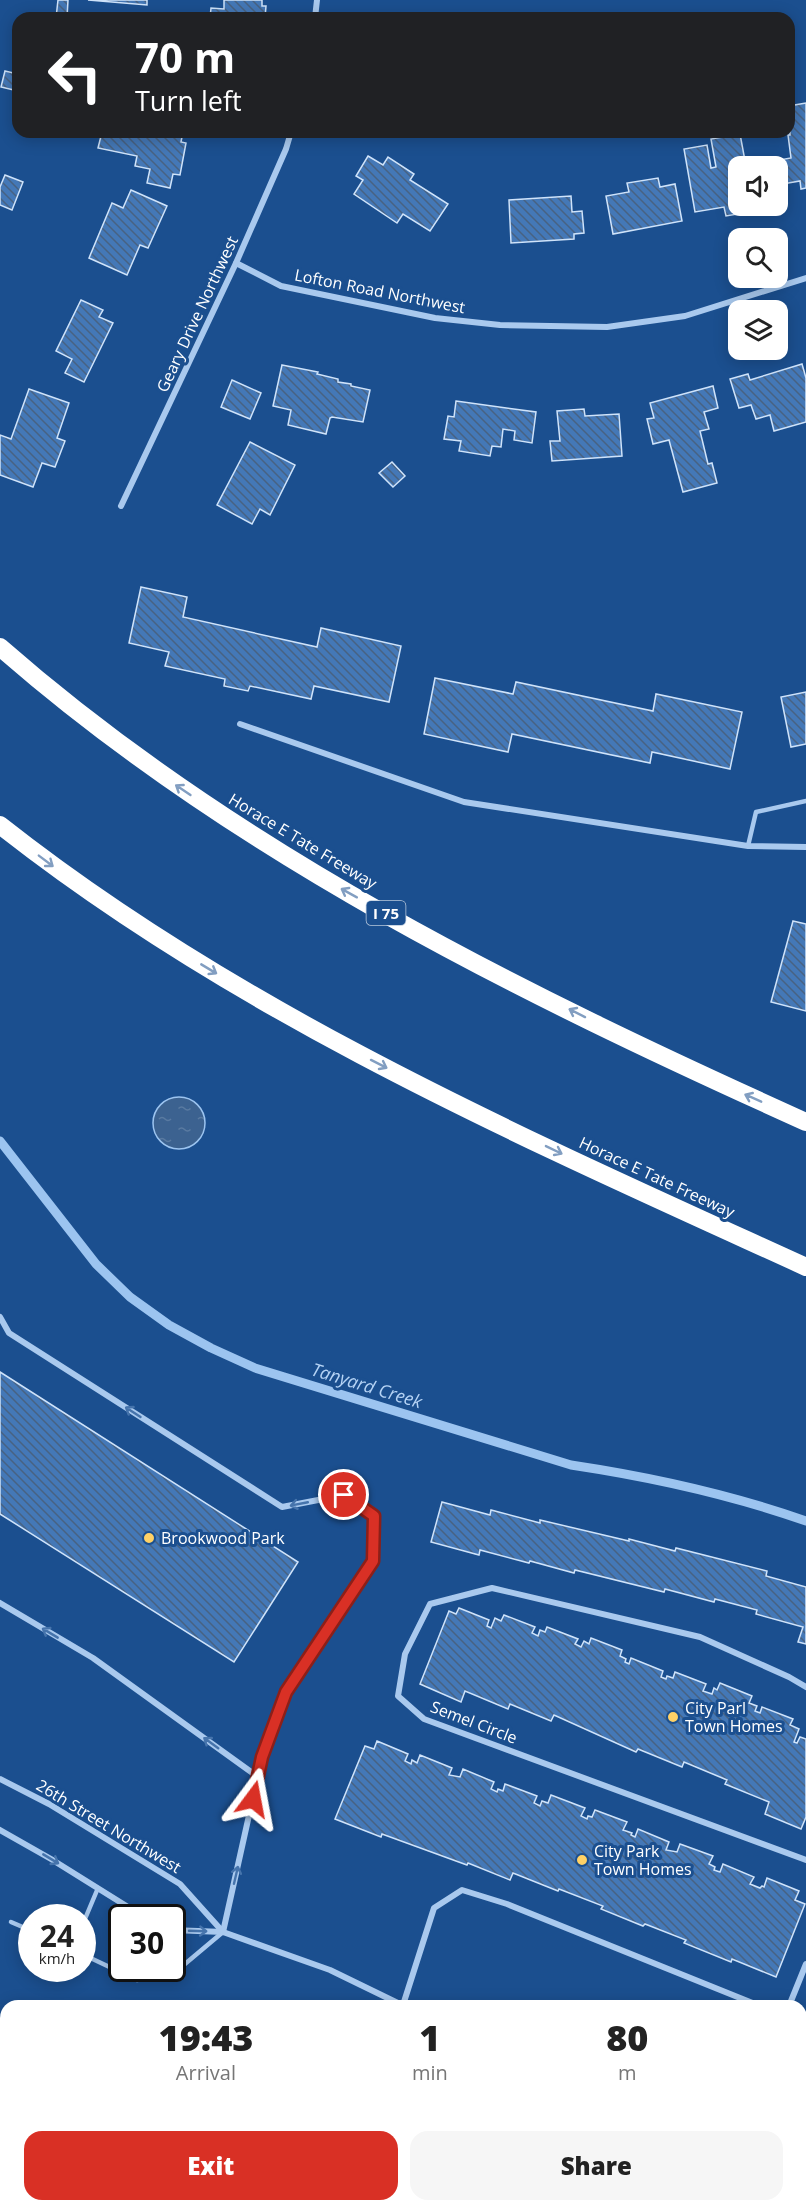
<!DOCTYPE html>
<html lang="en">
<head>
<meta charset="utf-8">
<style>
  :root { --surface:#fff; --page:#f6f6f6; --text:#222; --muted:#767676; --accent:#d93025 }
  body { margin:0; font-family:"Open Sans",sans-serif; background:var(--page); color:var(--text); height:100vh; display:flex; flex-direction:column; font-size:22px; white-space:nowrap }
  * { box-sizing:border-box; margin:0 }
  p { font-size:20px; color:var(--muted) }
  .icon { flex:none; width:33px; height:33px; fill:none; stroke:currentColor; stroke-width:2; stroke-linecap:round; stroke-linejoin:round }
  .map { position:relative; flex:1; overflow:hidden }
  .panel { position:absolute; left:0px; top:2000px; width:807px; height:212px; display:flex; flex-direction:column; background:var(--surface); border-radius:18px 18px 0 0; box-shadow:0 3px 15px #0003 }
  .panel>* { flex:none }
  .hud { position:absolute; left:12px; top:12px; width:783px; height:126px; border-radius:18px; box-shadow:0 3px 15px #0003; background:#202124; color:#fff; overflow:hidden }
  .buttons { position:absolute; left:728px; top:156px; display:grid; gap:12px }
  .buttons a { display:grid; place-items:center; width:60px; height:60px; border-radius:12px; background:var(--surface); box-shadow:0 3px 15px #0003; font-size:30px }
  .speed { position:absolute; left:18px; top:1904px; display:flex; gap:12px; font-size:30px; font-weight:700; text-align:center }
  .speed>* { display:grid; place-content:center; width:78px; height:78px; border-radius:50%; background:var(--surface); box-shadow:0 3px 15px #0003; line-height:1 }
  .speed small { font-size:15px; font-weight:400 }
  .speed .limit { border:3px solid #111; border-radius:9px; background:#fff; color:#111 }
  .pin { position:absolute; display:grid; place-items:center; width:51px; height:51px; color:#fff; margin:-26px; border:3px solid #fff; border-radius:50%; box-shadow:0 2px 6px #0007 }
  .me { position:absolute; width:66px; margin:-33px; rotate:13deg; stroke-linejoin:round; filter:drop-shadow(0 0 4px #0008) }
  .turn { display:flex; align-items:center; gap:21px; height:126px; padding:0 24px; font-size:27px }
  .turn .icon { width:78px; height:78px; stroke-width:2.5 }
  .turn b { display:block; font-size:42px; line-height:51px }
  .eta { display:flex; justify-content:space-evenly; align-items:center; height:102px; text-align:center }
  .eta b { font-size:36px; font-weight:800; line-height:42px }
  .primary-button { display:flex; gap:12px; margin-top:auto; padding:12px 24px }
  .primary-button a { flex:1; height:69px; border-radius:18px; background:var(--accent); color:#fff; font-size:24px; font-weight:800; line-height:69px; text-align:center }
  .primary-button a+a { background:var(--page); color:var(--text) }
  .map>svg:first-child { display:block }
  .water { fill:url(#water-ripples); stroke:#9cc4f0; stroke-width:1.5 }
  .lines { fill:none; stroke-linecap:round; stroke-linejoin:round }
  .stream { stroke:#9cc4f0; stroke-width:9 }
  .building { fill:url(#building-back-hatch); stroke:#cfe3fa; stroke-width:1.5 }
  .service { stroke:#a9c9ee; stroke-width:4.5 }
  .minor { stroke:#a9c9ee; stroke-width:6 }
  .motorway { stroke:#fff; stroke-width:18 }
  .oneway { stroke:#829ec1 }
  .oneway2 { stroke:#4674ac }
  .route-casing { stroke:#8d1f18; stroke-width:15 }
  .route { stroke:#d93025; stroke-width:10 }
  .poi-dot { fill:#ffd166; stroke:#1b4f8f; stroke-width:2 }
  .labels { text-anchor:middle; dominant-baseline:central; stroke-width:6; stroke-linejoin:round; paint-order:stroke }
  .shield { fill:#1b4f8f; stroke:#bbcadd; stroke-width:1.5 }
  .shield-label { font-size:15px; font-weight:bold; fill:#fff }
  .street-label { font-size:16px; fill:#fff; stroke:#1b4f8f }
  .poi-label { font-size:16px; fill:#fff; stroke:#1b4f8f; text-anchor:start }
  .water-label { font-size:18px; font-style:italic; fill:#b5d3f5; stroke:#1b4f8f }
</style>
</head>
<body>
<div class="map">
<svg width="806" height="2210" viewBox="0 0 806 2210">
  <defs>
    <pattern id="water-ripples" width="26" height="14" patternUnits="userSpaceOnUse" patternTransform="scale(1.5)"><rect width="26" height="14" fill="#3c6290"/><path d="M2 4q2-2 4 0t4 0M15 11q2-2 4 0t4 0" fill="none" stroke="#597aa1"/></pattern>
    <pattern id="building-back-hatch" width="6" height="6" patternUnits="userSpaceOnUse" patternTransform="scale(1.5)"><rect width="6" height="6" fill="#4478b7"/><path d="M-1 5l2 2M0 0l6 6M5-1l2 2" fill="none" stroke="#486282"/></pattern>
  </defs>
  <rect width="100%" height="100%" fill="#1b4f8f"/>
  <circle class="water" cx="179" cy="1123" r="26"/>
  <g class="lines">
    <path class="stream" d="M0,1141l96,123 34,33 39,28 42,23 44,20 316,97c80,12 158,29 235,56"/>
  </g>
  <g class="building">
    <path d="M58,0h10l-1,18h-11z"/>
    <path d="M88,0h59v5z"/>
    <path d="M224,0h38v6h4l-1,12h-55l1,-10 13,1z"/>
    <path d="M5,71l13,3v17l-17,-4z"/>
    <path d="M806,103v85l-5,1 -1,-8 -17,3 -4,-24 12,-2 -3,-23h2l-1,-29z"/>
    <path d="M102,132h81l-2,10 5,1 -6,32 -7,-1 -3,14 -23,-5 3,-14 -15,-3 2,-10 -39,-8z"/>
    <path d="M740,134l6,32h-8v40h5l1,7 -18,3 -2,-9 -29,5 -11,-63 23,-4 4,23 5,-1 -5,-28z"/>
    <path d="M368,156l15,9 5,-8 26,17 -4,6 38,24 -18,27 -27,-17 -6,9 -43,-29 9,-14 -7,-4z"/>
    <path d="M5,175l18,7 -11,28 -12,-5v-18z"/>
    <path d="M658,178l2,9 15,-3 7,37 -69,13 -7,-38 23,-4 -2,-9z"/>
    <path d="M131,190l36,16 -19,42 -8,-3 -13,30 -38,-17 23,-55 11,5z"/>
    <path d="M571,196l1,16 10,-1 2,22 -10,1v5l-63,4 -2,-43z"/>
    <path d="M81,300l22,10 -4,7 14,6 -29,59 -19,-9 7,-14 -16,-8z"/>
    <path d="M802,364l4,14v44l-32,9 -4,-16 -14,4 -5,-14 -12,3 -9,-29 18,-5 2,6z"/>
    <path d="M282,365l36,7 -1,2 21,5v3l13,2v2l19,4 -7,32 -31,-5 -2,1 -4,16 -38,-9 3,-15 -18,-4z"/>
    <path d="M232,380l29,13 -11,26 -29,-12z"/>
    <path d="M713,386l5,22 -14,4 5,17 -9,2 8,33 4,-1 5,20 -34,9 -14,-52 -16,4 -6,-25 7,-1 -4,-15z"/>
    <path d="M29,389l40,14 -12,35 8,3 -10,26 -13,-4 -9,24 -33,-12v-40l11,4z"/>
    <path d="M456,401l80,11 -4,31 -18,-3 1,-9 -12,-2 -2,18 -9,-1 -2,10 -31,-5 2,-10 -17,-2 4,-23 6,1z"/>
    <path d="M584,409l1,7 34,-2 3,42 -70,5 -2,-20h10l-3,-30z"/>
    <path d="M250,442l45,23 -25,50 -10,-6 -8,15 -35,-19z"/>
    <path d="M392,462l13,14 -12,11 -14,-14z"/>
    <path d="M141,587l46,10 -4,20 134,30 4,-19 80,18 -12,56 -75,-16 -3,13 -61,-13 -2,5 -24,-5 1,-7 -60,-13 4,-14 -40,-9z"/>
    <path d="M435,678l78,16 3,-12 137,29 3,-17 86,18 -12,57 -78,-17 -2,11 -138,-29 -4,18 -84,-18z"/>
    <path d="M806,692v52l-15,3 -10,-50z"/>
    <path d="M793,921l13,3v87l-35,-9z"/>
    <path d="M0,1372l298,190 -64,100 -234,-148z"/>
    <path d="M442,1502l48,13 1,-5 49,13v-3l89,21v-2l46,12 1,-3 91,23 -1,5 40,11v57l-8,-2 5,-15 -47,-13 1,-4 -42,-11 -1,3 -49,-13 -1,3 -89,-22 -1,3 -44,-12 -1,2 -49,-13 -1,5 -48,-13z"/>
    <path d="M459,1608l30,12 -2,6 4,2 4,-10 6,3 3,-6 31,12 -3,6 6,3 2,-6 5,2 2,-5 31,12 -3,5 6,3 3,-6 5,3 2,-6 31,12 -2,6 6,3 -1,3 4,2 2,-6 32,13 -2,6 5,2 1,-3 6,2 2,-6 31,12 -3,7 9,3 2,-6 3,2 3,-7 32,13 -3,7 8,3 -2,5 5,2 2,-6 31,12 -3,6 9,4 -5,13 3,1 3,-6 6,2v78l-5,12 -36,-15 4,-12 -44,-18 2,-4 -43,-18 -2,5 -44,-18 -2,3 -82,-37 -3,6 -41,-17 -2,5 -43,-18 -4,11 -41,-18 29,-73 7,3z"/>
    <path d="M377,1741l31,13 -3,7 6,3 1,-4 5,3 3,-8 32,13 -3,7 11,2 3,-8 31,13 -3,7 6,3 1,-3 5,2 2,-7 32,12 -3,7 6,3 2,-5 6,2 3,-8 34,13 -4,8 6,3 1,-3 4,1 3,-7 32,12 -4,8 9,3 -1,2 4,2 3,-8 31,13 -3,8 11,2 3,-8 33,12 -4,8 6,3 -1,3 6,2 3,-8 31,13 -4,7 10,4 2,-2 2,1 3,-9 32,13 -4,9 10,4 -29,73 -44,-18 -1,3 -47,-19 2,-3 -41,-16 -2,2 -42,-17 2,-3 -44,-17 -1,2 -45,-18 -3,7 -42,-17 -1,2 -85,-31 -1,3 -46,-18 30,-73 9,3z"/>
    <path d="M4,2020h2v59l-6,-1v-41z"/>
    <path d="M806,2081v68l-5,-2v-54z"/>
    <path d="M0,2138l6,2v59l-6,-2z"/>
    <path d="M34,2205h68l-3,5h-55z"/>
    <path d="M122,2205h16l6,5h-27z"/>
    <path d="M339,2205h132l2,5h-131z"/>
    <rect x="597" y="2205" width="53" height="5"/>
  </g>
  <g class="lines">
    <g class="service">
      <path d="M748,846l8,-34 50,-11"/>
      <path d="M11,1922l21,9"/>
      <path d="M82,1926l16,-38"/>
      <path d="M82,1954l55,26 36,-6 50,-42"/>
    </g>
    <g class="minor">
      <path d="M315,18l2,-18"/>
      <path d="M236,263l45,23 154,32 65,7 107,2 78,-11 121,-38"/>
      <path d="M121,506l115,-243 50,-114 5,-17"/>
      <path d="M240,724l224,78 284,44 58,1"/>
      <path d="M0,1317l9,16 273,174 62,-12 30,21 -1,45 -87,132 -24,64 -39,175"/>
      <path d="M0,1603l93,55 165,119"/>
      <path d="M806,1687l-17,-10 -89,-40 -208,-49 -62,16 -25,50 -7,42 26,23 382,141"/>
      <path d="M0,1779l49,25 131,80 43,48"/>
      <path d="M0,1830l51,29 93,58"/>
      <path d="M172,1930l51,2 107,38 74,36"/>
      <path d="M403,2005l31,-97 28,-18 45,14 253,102"/>
      <path d="M789,2006l17,-42"/>
      <path d="M0,2123l6,1"/>
      <path d="M801,2184l5,2"/>
      <path d="M157,2205l6,5"/>
      <path d="M545,2210l1,-5"/>
      <path d="M705,2210l2,-5"/>
    </g>
    <g class="motorway">
      <path d="M0,647c236,207 522,347 806,475"/>
      <path d="M0,825c242,191 528,315 806,442"/>
    </g>
  </g>
  <defs><path id="oneway-shaft" d="M-6 0H5M1.5-3L5.5 0L1.5 3" fill="none" stroke-width="1.6" stroke-linecap="round" stroke-linejoin="round" transform="scale(1.5)"/></defs>
  <g class="oneway">
    <use href="#oneway-shaft" transform="translate(183 790) rotate(-146)"/>
    <use href="#oneway-shaft" transform="translate(46 861) rotate(37)"/>
    <use href="#oneway-shaft" transform="translate(349 893) rotate(-151)"/>
    <use href="#oneway-shaft" transform="translate(209 969) rotate(31)"/>
    <use href="#oneway-shaft" transform="translate(577 1013) rotate(-153)"/>
    <use href="#oneway-shaft" transform="translate(379 1064) rotate(27)"/>
    <use href="#oneway-shaft" transform="translate(753 1098) rotate(-156)"/>
    <use href="#oneway-shaft" transform="translate(554 1150) rotate(26)"/>
  </g>
  <g class="oneway2">
    <use href="#oneway-shaft" transform="translate(133 1412) rotate(-147)"/>
    <use href="#oneway-shaft" transform="translate(299 1504) rotate(169)"/>
    <use href="#oneway-shaft" transform="translate(50 1633) rotate(-149)"/>
    <use href="#oneway-shaft" transform="translate(211 1743) rotate(-144)"/>
    <use href="#oneway-shaft" transform="translate(51 1859) rotate(31)"/>
    <use href="#oneway-shaft" transform="translate(236 1875) rotate(-77)"/>
    <use href="#oneway-shaft" transform="translate(198 1931) rotate(2)"/>
  </g>
  <g class="lines">
    <defs>
      <path id="route" d="M253,1799l9,-42 24,-65 87,-131 1,-45 -30,-21"/>
    </defs>
    <use href="#route" class="route-casing"/>
    <use href="#route" class="route"/>
  </g>
  <g class="poi-dot">
    <circle cx="149" cy="1538" r="6"/>
    <circle cx="673" cy="1717" r="6"/>
    <circle cx="582" cy="1860" r="6"/>
  </g>
  <g class="labels">
    <rect class="shield" x="366.5" y="901" width="39" height="24" rx="4.5"/>
    <g class="shield-label">
      <text x="386" y="913">I 75</text>
    </g>
    <g class="street-label">
      <text transform="translate(380 291) rotate(11)">Lofton Road Northwest</text>
      <text transform="translate(197 314) rotate(-65)">Geary Drive Northwest</text>
      <text transform="translate(303 841) rotate(31)">Horace E Tate Freeway</text>
      <text transform="translate(657 1177) rotate(25)">Horace E Tate Freeway</text>
      <text transform="translate(474 1722) rotate(21)">Semel Circle</text>
      <text transform="translate(109 1826) rotate(31)">26th Street Northwest</text>
    </g>
    <g class="poi-label">
      <text x="161" y="1538">Brookwood Park</text>
      <text x="685" y="1708">City Parl<tspan x="685" dy="18">Town Homes</tspan></text>
      <text x="594" y="1851">City Park<tspan x="594" dy="18">Town Homes</tspan></text>
    </g>
    <g class="water-label">
      <text transform="translate(367 1385) rotate(17)">Tanyard Creek</text>
    </g>
  </g>
</svg>
<div class="buttons">
<a><svg class="icon" aria-label="sound" viewBox="0 0 24 24"><path d="M4 9h4l5-4v14l-5-4H4zM17 9q2 3 0 6"/></svg></a>
<a><svg class="icon" aria-label="search" viewBox="0 0 24 24"><circle cx="10" cy="10" r="6"/><path d="M15 15l6 6"/></svg></a>
<a><svg class="icon" aria-label="layers" viewBox="0 0 24 24"><path d="M12 4l9 5-9 5-9-5zM3 14l9 5 9-5"/></svg></a>
</div>
<div class="speed"><div>24<small>km/h</small></div><div class="limit">30</div></div>
<div class="pin" style="left:344px;top:1495px;background:#d93025"><svg class="icon" aria-label="arrive" viewBox="0 0 24 24"><path d="M6 21V4h12l-3 4 3 4H6"/></svg></div>
<svg class="me" style="left:253px;top:1799px" viewBox="-20 -20 40 40"><path d="M0-17L14 15 0 8-14 15z" fill="#d93025" stroke="#fff" stroke-width="4"/></svg>
<div class="hud">
<div class="turn"><svg class="icon" aria-label="left" viewBox="0 0 24 24"><path d="M17 20v-9H6M10 6l-5 5 5 5"/></svg><div><b>70 m</b>Turn left</div></div>
</div>
<section class="panel">
<div class="eta">
<div><b>19:43</b><p>Arrival</p></div>
<div><b>1</b><p>min</p></div>
<div><b>80</b><p>m</p></div>
</div>
<div class="primary-button"><a>Exit</a><a>Share</a></div>
</section>
</div>
</body>
</html>
